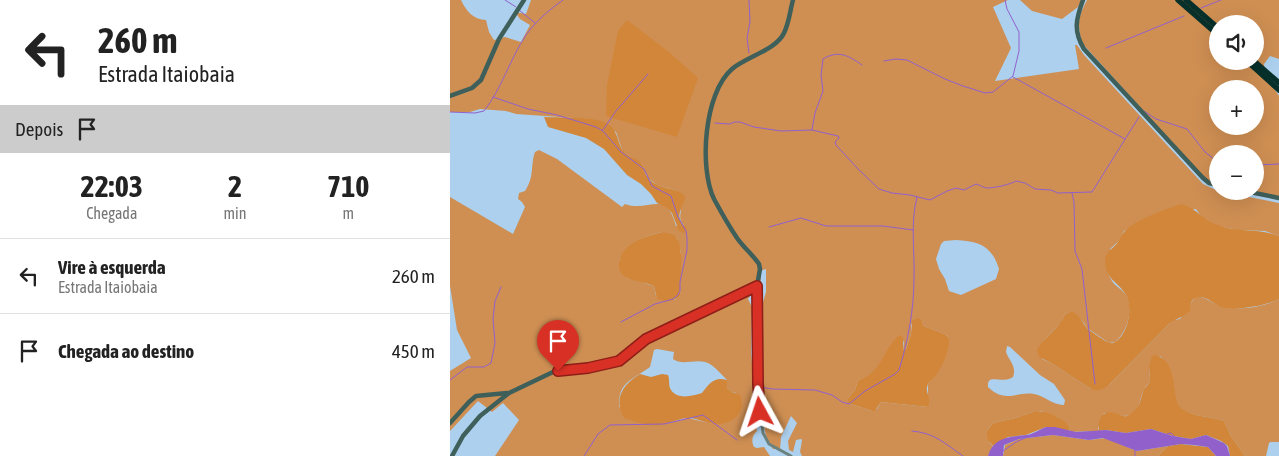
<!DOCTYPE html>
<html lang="pt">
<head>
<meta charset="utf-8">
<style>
  :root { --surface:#fff; --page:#f2f2f2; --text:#222; --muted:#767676; --line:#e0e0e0 }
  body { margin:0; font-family:"Asap Condensed",sans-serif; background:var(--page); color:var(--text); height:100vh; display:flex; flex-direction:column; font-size:19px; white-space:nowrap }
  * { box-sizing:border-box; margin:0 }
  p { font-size:16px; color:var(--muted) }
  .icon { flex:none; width:28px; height:28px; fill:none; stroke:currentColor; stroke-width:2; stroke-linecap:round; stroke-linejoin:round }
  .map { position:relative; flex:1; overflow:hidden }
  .side { display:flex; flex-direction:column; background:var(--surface); width:450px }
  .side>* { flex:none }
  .top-card { background:#fff; color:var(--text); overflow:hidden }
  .fabs { position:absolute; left:759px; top:15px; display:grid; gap:10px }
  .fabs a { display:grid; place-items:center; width:55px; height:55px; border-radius:50%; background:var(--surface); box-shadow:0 5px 20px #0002; font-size:25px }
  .pin { position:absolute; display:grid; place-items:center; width:42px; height:42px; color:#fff; margin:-51px -21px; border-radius:50% 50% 50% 0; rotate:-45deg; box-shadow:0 0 5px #0007 }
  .pin .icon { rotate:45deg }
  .me { position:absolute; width:55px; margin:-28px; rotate:355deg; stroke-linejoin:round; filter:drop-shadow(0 0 4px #0008) }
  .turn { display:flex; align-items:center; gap:18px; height:105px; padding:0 15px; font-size:22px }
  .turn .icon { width:65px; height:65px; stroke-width:2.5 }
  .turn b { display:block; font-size:35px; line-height:42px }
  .then { display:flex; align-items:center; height:48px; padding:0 15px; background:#0003; gap:10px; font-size:19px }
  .eta { display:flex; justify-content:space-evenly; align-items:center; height:85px; text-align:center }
  .eta b { font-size:30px; font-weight:700; line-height:35px }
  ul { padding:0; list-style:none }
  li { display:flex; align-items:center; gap:15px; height:75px; padding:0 15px; border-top:1px solid var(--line) }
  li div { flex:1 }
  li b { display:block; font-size:19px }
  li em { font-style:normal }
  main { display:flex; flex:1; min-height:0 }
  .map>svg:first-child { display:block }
  .green { fill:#cf8f53; fill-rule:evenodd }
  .forest { fill:#d28639 }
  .water { fill:#9160cb }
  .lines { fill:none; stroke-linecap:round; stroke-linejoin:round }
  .stream { stroke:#9160cb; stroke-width:1 }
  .street { stroke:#6d827e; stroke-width:3 }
  .secondary { stroke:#3f5f5a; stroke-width:4.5 }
  .highway { stroke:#07302b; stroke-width:5.5 }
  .route-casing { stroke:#8d1f18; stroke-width:12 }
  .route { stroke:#d93025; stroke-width:9 }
</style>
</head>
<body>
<main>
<section class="side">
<div class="top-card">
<div class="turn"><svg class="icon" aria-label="left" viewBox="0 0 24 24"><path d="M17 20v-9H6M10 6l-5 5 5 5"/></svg><div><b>260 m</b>Estrada Itaiobaia</div></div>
<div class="then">Depois<svg class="icon" aria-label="arrive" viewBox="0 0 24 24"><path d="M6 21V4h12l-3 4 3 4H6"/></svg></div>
</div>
<div class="eta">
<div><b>22:03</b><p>Chegada</p></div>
<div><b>2</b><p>min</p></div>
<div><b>710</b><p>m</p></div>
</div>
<ul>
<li><svg class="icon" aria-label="left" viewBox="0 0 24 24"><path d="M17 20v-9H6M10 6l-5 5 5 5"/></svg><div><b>Vire à esquerda</b><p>Estrada Itaiobaia</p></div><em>260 m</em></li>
<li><svg class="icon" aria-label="arrive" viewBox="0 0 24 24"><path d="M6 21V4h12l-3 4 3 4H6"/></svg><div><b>Chegada ao destino</b></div><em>450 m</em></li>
</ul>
</section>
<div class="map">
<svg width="829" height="456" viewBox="0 0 829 456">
  <rect width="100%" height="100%" fill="#acd0ee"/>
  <g class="green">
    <path d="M0,0h11c5,11 13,20 25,20l3,12 5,8 11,-3 16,5 9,-17 -10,-6 -5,-7 11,2 5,-14h477l-15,7 18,41 -16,33 84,-12 -4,-24h2l7,10 119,129 15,7 61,12v33l-14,-5 -27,-1 -20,-4 -16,-8 -6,-9 -52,10 -20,12 -5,10 -8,7 -6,14c1,6 3,13 7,19 3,5 10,8 14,14 8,15 1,37 -11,47l-6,1 -22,-15 -3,-5 -12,-12 -7,3 -4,8 -18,19 -1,18 9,4 40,26 18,-4 60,-61 5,-4 6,-1 15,-22c10,-2 17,7 26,9 17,5 43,1 58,-7v143h-8l-2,1 -3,13h-21l-14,-20 -7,-15c-16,-6 -33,-3 -47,-16 -5,-16 -3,-37 -17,-49l-11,10 1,16c-1,2 -4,3 -5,6 -6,8 -4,28 -21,28 -6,0 -11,-3 -20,-3l-6,15 1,3 -30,1 1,-5 -12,-10 -17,-6h-6l-20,7 -22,5 -7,9 4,11 3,3 -5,10h-186l-2,-4 2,-12 -1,-1 -5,1 -3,12 -4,-2 -1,-9 9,-18 -6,-7 -10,21 -1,12h-7l-6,-8 -6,-29v-103l5,-17v-23l-6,2c3,16 -4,16 -12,28l4,8 -1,46 3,30 -2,20 5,28c-5,5 -6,9 -3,16l3,1 7,-1 6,9h-275l24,-36 -16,-17 -11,9 -14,-11 -28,30v-60l21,-13 -14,-28 -7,-44v-89l63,37 12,-27 -3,-5 -4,-3 1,-6 6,-2c10,-15 5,-25 10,-39l4,-2 18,9 65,48 3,-3c24,9 41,-16 51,22l8,-1c-7,-6 -2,-12 -3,-20 0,-4 -4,-11 -6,-15l-18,-5 -9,-7 -10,-17 -15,-9 -7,-20 -27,-13 -73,-5 -10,-3 -26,-2 -10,3h-20zM212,232l15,6 4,14 -1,44 -5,4h-15l-4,-4 -2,-10 -27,-8 -8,-17c6,-18 26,-25 43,-29zM506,240c23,1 36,6 43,29l-3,10 -35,16 -12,-4 -4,-12 -6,-10 -3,-10 5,-15 3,-3zM472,321l2,5 21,8 4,4 -3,14 -7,17 -11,15v23l-47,-5 -4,7 -5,2 -24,-8v-5l7,-8 3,-10 7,-2 8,-5 31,-32 -1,9 3,-1 5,-15v-10zM557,346l3,1 30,28 14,9 11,16 -1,5c-12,0 -19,-9 -30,-11 -18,-3 -28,10 -46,-7 -1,-15 13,-2 25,-10 4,-11 -4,-16 -7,-25zM207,349l17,3 -1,7c9,7 21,0 32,3 8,2 16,12 22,18v8l5,4 4,1 -23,31 -25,-6 -26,7 -43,-18c-1,-25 13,-27 31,-40l4,-17z"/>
    <path d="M570,0h62l-4,7 -16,12 -30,-8z"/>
    <path d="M637,0h192v59l-9,-3 -6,8 1,10 14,22v102l-24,-7v-37h-37l-1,31 -11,-5 -124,-137c-5,-19 -4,-26 5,-43zM768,24h37v37h-37zM768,89h37v37h-37z"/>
    <path d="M603,435l36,5 17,-2 31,13 31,-5 -10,10h-155l2,-11 14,-6z"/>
  </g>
  <g class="forest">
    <path d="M177,20l42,32 29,26 -21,59 -71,-21 1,-31 11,-54z"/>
    <path d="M94,117c18,1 39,-1 57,4 17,5 15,18 22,30 4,5 11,6 16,10 4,5 5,12 9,17 10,12 27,8 37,18 0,9 -9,16 -4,26 1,2 4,4 6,6l-2,5 -6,-2 -7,-18 -5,-5 -10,-5 -6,-9 -10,-10 -14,-9 -23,-26 -18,-11 -38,-11z"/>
    <path d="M731,204c18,5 19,15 37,21 20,8 41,3 61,11v63c-13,7 -43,12 -58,8 -7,-3 -14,-10 -21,-10 -8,-1 -11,8 -10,14 -7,7 -14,7 -21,13l-60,61c-6,4 -11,7 -18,4l-40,-26 -12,-6 -2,-7c7,-14 22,-21 28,-36l7,-3c8,5 10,11 15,17 3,3 19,14 23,15 5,1 9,-4 12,-8 7,-10 10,-28 4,-40 -7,-13 -22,-16 -21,-35 1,-9 8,-11 13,-18 2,-3 3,-7 6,-10 10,-12 42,-23 57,-28z"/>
    <path d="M212,232c5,1 11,1 14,5 9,11 4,45 4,59 -5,6 -16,6 -23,3l-3,-13c-9,-4 -22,-4 -30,-10 -4,-3 -6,-8 -5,-14 3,-19 27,-26 43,-30z"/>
    <path d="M468,318l4,3 2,5 21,8 4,4c1,11 -6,27 -13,37 -2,3 -6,6 -8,9 -4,8 4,13 0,23l-47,-5 -6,9h-3l-24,-8v-5l7,-8 3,-10c24,-6 24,-30 41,-45l4,2v13l3,-1 5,-15 1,-13z"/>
    <path d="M706,355c21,7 16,34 22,50 13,13 30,10 46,16l7,15 14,20h-15l-2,-10 -7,-5 -15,-6 -15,4 -18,-3 -22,-7 -25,4 -20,-3 -7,1c-2,-11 3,-22 16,-18 5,1 6,4 12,3 2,-1 4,-2 6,-4 7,-6 8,-13 10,-21 2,-4 5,-6 7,-9l-1,-16 3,-10z"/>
    <path d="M190,374l11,3 11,-3 6,1c2,4 0,11 3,15 7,10 21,6 31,3 7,-9 12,-17 25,-13v8l5,4 8,3c7,17 -8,30 -25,29 -9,0 -17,-6 -26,-6 -9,0 -18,5 -27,7 -12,2 -26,-3 -38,-7 -11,-19 -1,-34 16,-44z"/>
    <path d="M585,411c13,0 27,6 35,16l-1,5 -23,-5 -20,8 -18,2 -15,9 -5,-6 -2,-8 7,-9 22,-5z"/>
    <path d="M731,444l27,3 8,9h-58l10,-10z"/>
  </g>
  <path class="water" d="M596,427h9l21,5 30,-2 20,3 25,-4 22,7 18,3 15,-4 18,8 3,3 3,10h-14l-8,-9 -14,-2 -13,-1 -44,7 -34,-13 -14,2 -36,-5 -34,4 -15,6 -1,11h-15c6,-20 23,-19 39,-21 7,-1 13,-6 19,-8z"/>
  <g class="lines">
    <g class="stream">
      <path d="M55,0l11,7"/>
      <path d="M751,8l20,-8"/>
      <path d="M69,10l16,13"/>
      <path d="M656,48l78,-32"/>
      <path d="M299,53l-2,-15 3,-16 -1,-22"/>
      <path d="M434,61l12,-2 11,1 38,19 18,7 22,7 8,-1 20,-16 6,-25v-19l-12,-23 -2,-9"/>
      <path d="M563,77l112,62"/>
      <path d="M43,97l35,12 29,6 39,12 7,4 18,21 23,17 8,17 19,10 7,21 8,14 1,7v12l-7,32v9l-3,5 -4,3 -18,5 -34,18"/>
      <path d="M694,111l12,8 31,10 18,23 13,10"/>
      <path d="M0,112l25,1 9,-2c18,-23 26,-52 42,-76 10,-14 23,-25 37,-35"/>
      <path d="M265,123l15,1 4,-2h6l14,5 27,4 31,-1 26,6 1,2 -4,4 1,3 22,24 21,20 13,4 18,2 20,5 17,-9 9,-3 8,2 12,-6c4,1 7,4 12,4 7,0 23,-4 28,-7l9,2 10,6 16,1 7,3 34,-1 47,-75"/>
      <path d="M153,130l13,-19 32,-37"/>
      <path d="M362,130l3,-17 8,-22 -2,-16 2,-16c15,-9 25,-4 39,6"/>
      <path d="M805,165l24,-1"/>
      <path d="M622,193l2,9 1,49 7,18 13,115"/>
      <path d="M319,227l32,-9 25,8h57l30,4"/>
      <path d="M0,380l17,-13h17l7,-4 4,-20 -2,-24 2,-18 6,-14"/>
      <path d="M310,387l12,2 43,1 17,5 10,7 7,2 16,-13 30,-17 4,-4c9,-29 15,-61 15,-92 1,-27 -4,-54 3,-81"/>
      <path d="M462,431c23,2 32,12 51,25"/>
      <path d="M717,434l4,-1 5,5"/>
      <path d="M553,451l13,-9 9,-4"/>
      <path d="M134,456l14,-22 12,-9 54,-1 39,-9 34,25"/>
      <path d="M685,456v-6"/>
    </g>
    <path class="street" d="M307,286l1,98 5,49 6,11 22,12"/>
    <g class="secondary">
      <path d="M633,0c-7,19 -10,31 1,49l119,129 6,5 9,2"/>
      <path d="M0,96l22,-8 9,-8 18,-41 25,-39"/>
      <path d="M795,191l34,7"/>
      <path d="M0,423l19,-21 7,-6 31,-3"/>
      <path d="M2,456l11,-20 17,-20 29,-23 44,-21 66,-11 27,-22 111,-53 3,-17 -1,-5c-6,-9 -15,-16 -22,-26 -8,-12 -16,-26 -23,-39 -15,-31 -10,-106 18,-130 14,-12 44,-19 52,-36 5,-10 6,-22 9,-33"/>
    </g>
    <g class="highway">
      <path d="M728,0l40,35"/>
      <path d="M736,0l32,28"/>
      <path d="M797,61l32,29"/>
      <path d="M804,61l25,22"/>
    </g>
  </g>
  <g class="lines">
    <defs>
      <path id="route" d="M108,371l30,-3 31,-7 27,-22 111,-53 1,98 2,28"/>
    </defs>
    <use href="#route" class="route-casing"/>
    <use href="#route" class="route"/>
  </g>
</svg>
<div class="fabs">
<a><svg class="icon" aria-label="sound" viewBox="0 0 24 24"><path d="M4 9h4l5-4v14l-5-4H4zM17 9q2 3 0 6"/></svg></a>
<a>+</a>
<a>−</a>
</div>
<div class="pin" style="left:108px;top:371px;background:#d93025"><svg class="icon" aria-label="arrive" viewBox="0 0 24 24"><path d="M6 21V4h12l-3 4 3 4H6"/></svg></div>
<svg class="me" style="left:310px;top:412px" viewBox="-20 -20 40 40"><path d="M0-17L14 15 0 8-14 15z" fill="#d93025" stroke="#fff" stroke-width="4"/></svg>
</div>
</main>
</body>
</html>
